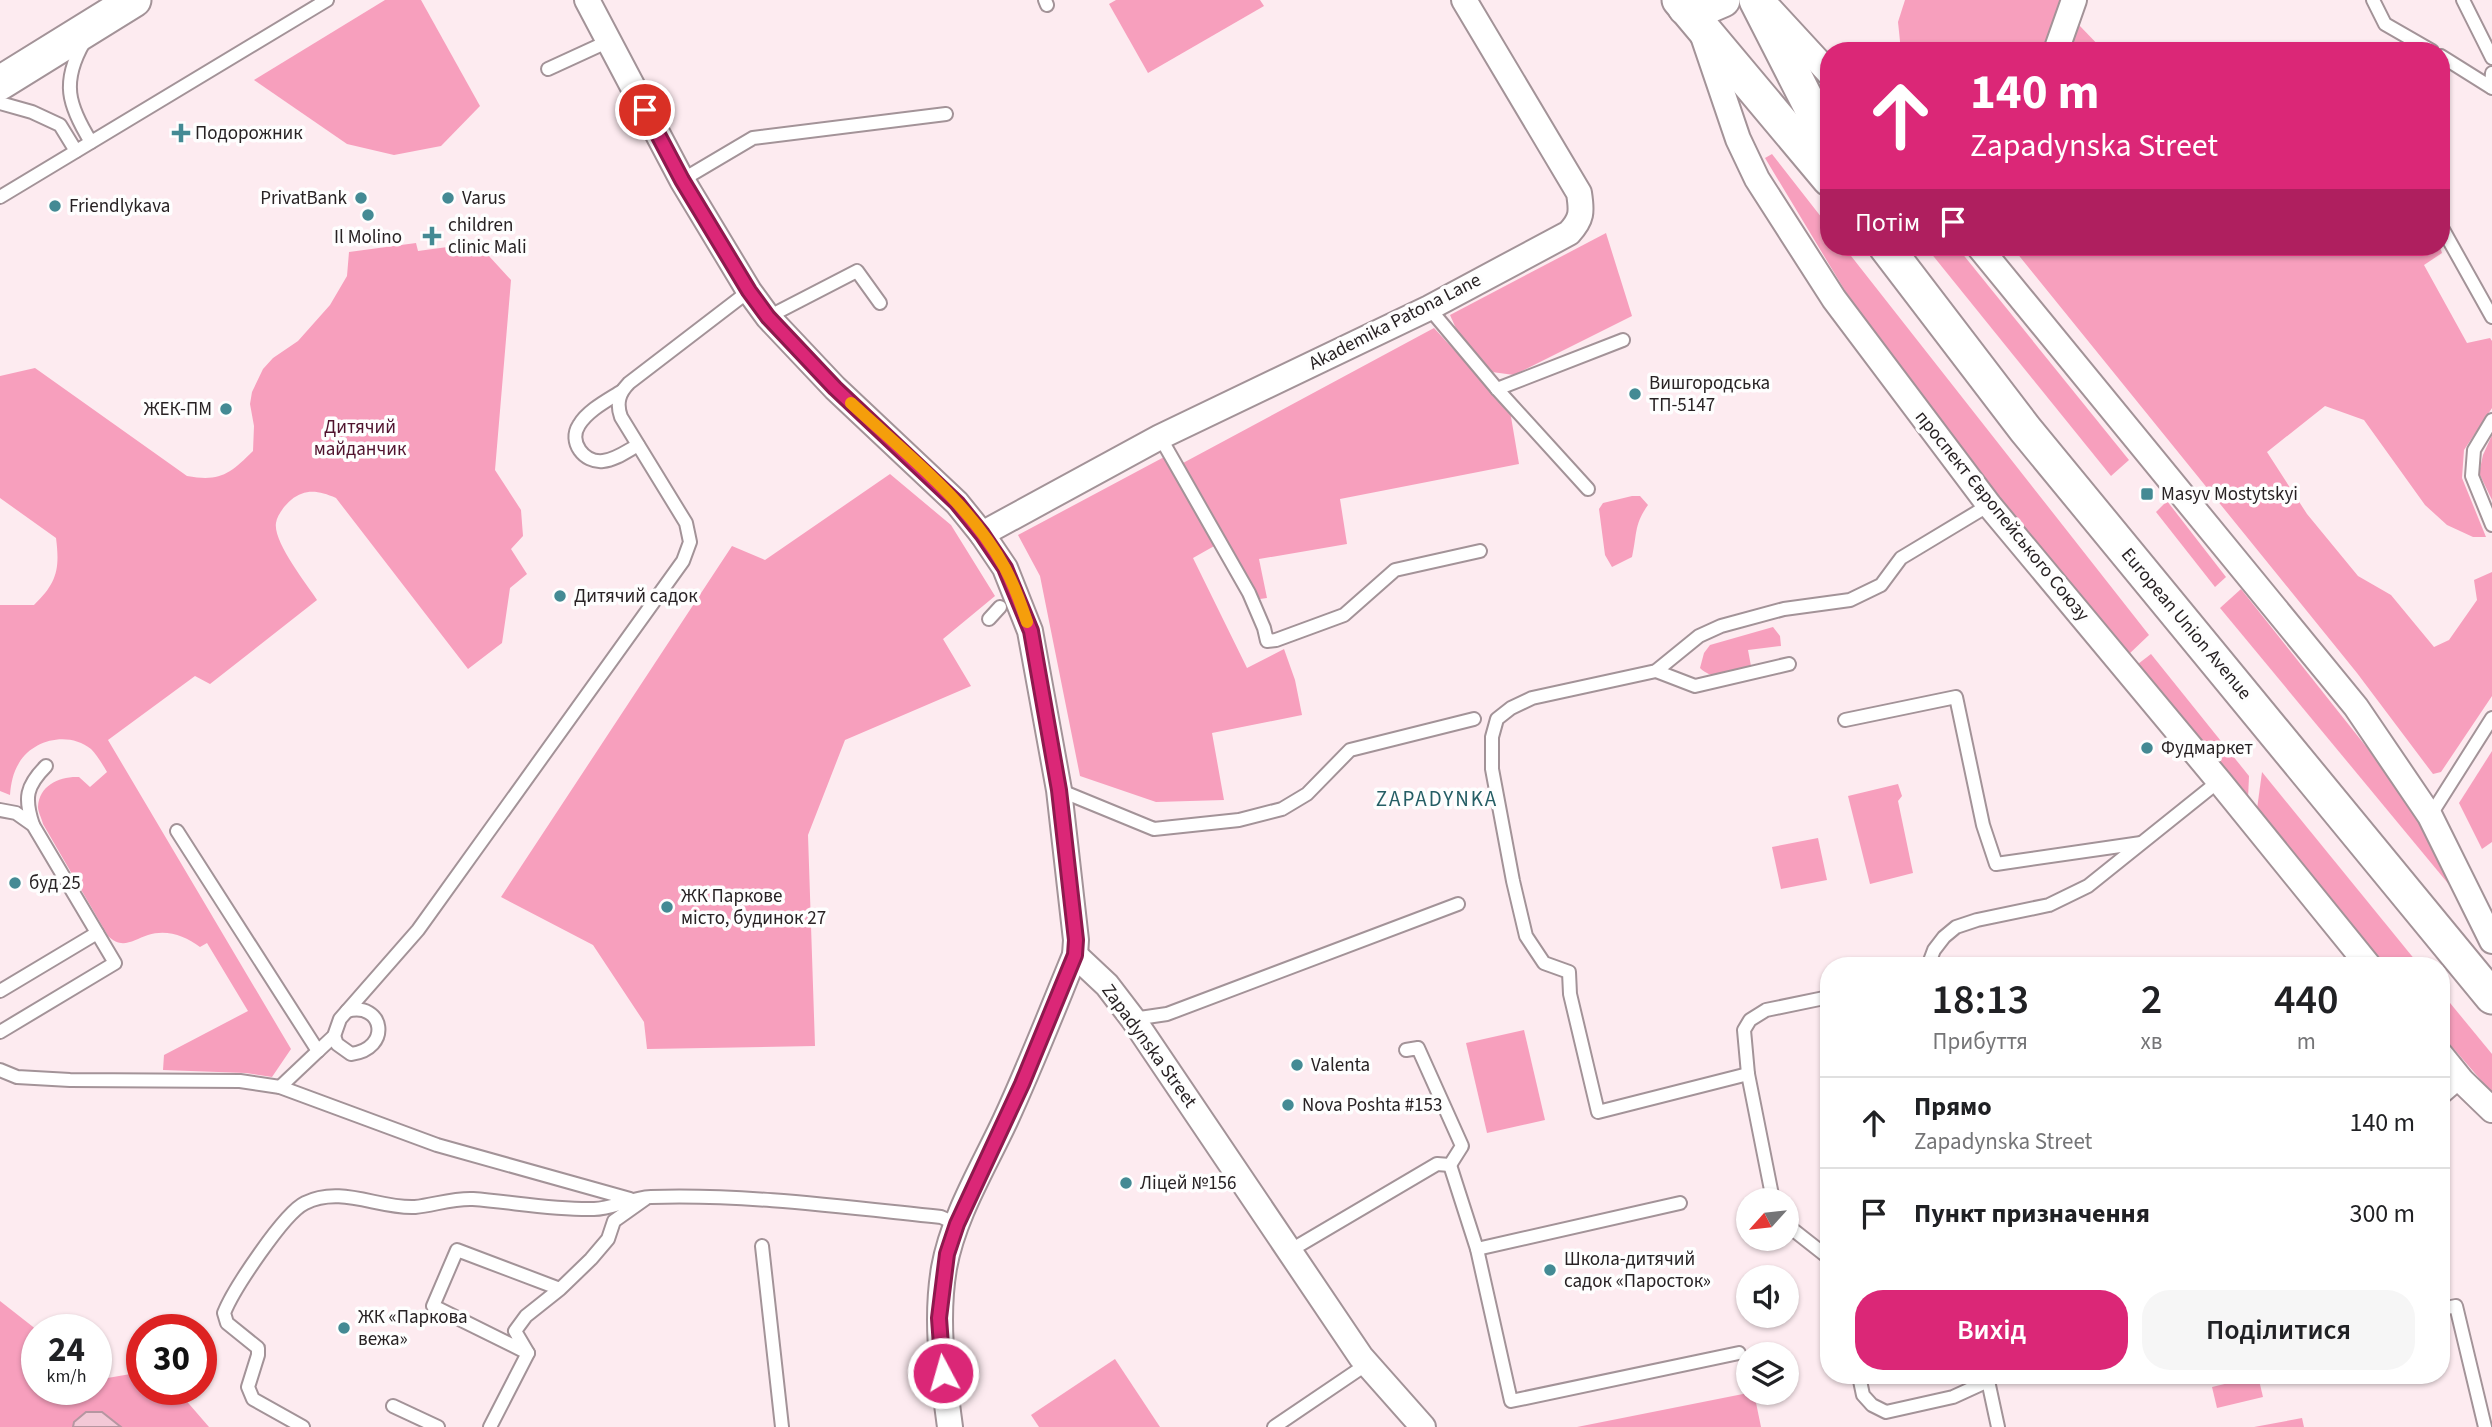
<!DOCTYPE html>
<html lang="uk">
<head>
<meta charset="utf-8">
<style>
  :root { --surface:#fff; --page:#f6f6f6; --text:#202124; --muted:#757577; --line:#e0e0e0; --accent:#db2777 }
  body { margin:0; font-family:"Source Sans 3",sans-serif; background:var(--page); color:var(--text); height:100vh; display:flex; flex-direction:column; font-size:26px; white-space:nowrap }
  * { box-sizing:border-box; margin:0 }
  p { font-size:23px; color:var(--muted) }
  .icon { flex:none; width:38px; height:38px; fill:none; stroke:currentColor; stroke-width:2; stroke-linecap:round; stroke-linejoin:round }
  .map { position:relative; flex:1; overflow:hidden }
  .sheet { position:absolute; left:1820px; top:957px; width:630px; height:427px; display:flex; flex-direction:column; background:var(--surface); border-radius:28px; box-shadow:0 2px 5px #0004 }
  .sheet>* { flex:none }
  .guide { position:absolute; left:1820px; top:42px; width:630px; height:214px; border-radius:28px; box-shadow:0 2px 5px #0004; background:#db2777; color:#fff; overflow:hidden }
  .needle { width:46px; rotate:243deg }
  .tools { position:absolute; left:1736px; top:1188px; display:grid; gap:14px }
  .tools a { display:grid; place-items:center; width:63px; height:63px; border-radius:50%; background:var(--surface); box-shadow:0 2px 5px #0004; font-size:35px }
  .speed { position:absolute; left:21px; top:1314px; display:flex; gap:14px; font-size:35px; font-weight:700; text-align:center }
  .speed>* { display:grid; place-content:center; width:91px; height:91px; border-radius:50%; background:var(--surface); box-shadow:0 2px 5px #0004; line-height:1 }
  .speed small { font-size:18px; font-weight:400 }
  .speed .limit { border:10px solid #d22; background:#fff; color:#111 }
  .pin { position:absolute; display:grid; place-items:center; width:60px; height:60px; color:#fff; margin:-30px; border:4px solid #fff; border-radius:50%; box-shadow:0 2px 7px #0007 }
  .me { position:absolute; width:77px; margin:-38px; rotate:354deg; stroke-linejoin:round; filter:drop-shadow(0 0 5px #0008) }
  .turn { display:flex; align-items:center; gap:24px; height:147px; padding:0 35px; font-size:32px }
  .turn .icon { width:91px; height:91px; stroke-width:2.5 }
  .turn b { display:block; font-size:49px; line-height:60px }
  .then { display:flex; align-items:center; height:66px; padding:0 35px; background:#0003; gap:14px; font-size:26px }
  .eta { display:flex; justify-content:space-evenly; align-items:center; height:119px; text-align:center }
  .eta b { font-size:42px; font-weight:600; line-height:49px }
  .button { display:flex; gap:14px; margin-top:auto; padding:14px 35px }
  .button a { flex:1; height:80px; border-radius:28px; background:var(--accent); color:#fff; font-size:28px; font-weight:600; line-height:80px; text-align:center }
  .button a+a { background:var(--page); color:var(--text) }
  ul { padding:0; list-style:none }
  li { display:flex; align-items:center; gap:21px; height:91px; padding:0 35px; border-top:2px solid var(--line) }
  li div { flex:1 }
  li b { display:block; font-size:26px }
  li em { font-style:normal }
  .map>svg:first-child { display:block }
  .green { fill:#f79fbd }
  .water { fill:#f3c8d6; stroke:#b696a1; stroke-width:2 }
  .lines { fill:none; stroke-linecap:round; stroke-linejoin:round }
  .service-casing { stroke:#a39398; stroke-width:16 }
  .minor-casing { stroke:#a39398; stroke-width:28 }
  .secondary-casing { stroke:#a39398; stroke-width:37 }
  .service { stroke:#fff; stroke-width:12 }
  .minor { stroke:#fff; stroke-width:24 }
  .secondary { stroke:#fff; stroke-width:33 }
  .route-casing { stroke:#8e194d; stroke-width:18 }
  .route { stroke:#db2777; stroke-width:12 }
  .slow { stroke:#f59e0b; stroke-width:12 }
  .poi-dot { fill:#448a94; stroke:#fefefe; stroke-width:2.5 }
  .labels { text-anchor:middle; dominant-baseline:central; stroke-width:7; stroke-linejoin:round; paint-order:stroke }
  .poi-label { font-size:19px; fill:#282224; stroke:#fefefe; text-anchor:start }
  .street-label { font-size:19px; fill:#282224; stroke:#fefefe }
  .park-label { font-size:19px; fill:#50132e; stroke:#fefefe }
  .neighbourhood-label { font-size:21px; letter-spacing:2px; fill:#255e65; stroke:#fefefe }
</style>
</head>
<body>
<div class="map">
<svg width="2492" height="1427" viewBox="0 0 2492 1427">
  <rect width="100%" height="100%" fill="#fdebf0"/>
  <g class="green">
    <path d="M385,0h36l59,106 -39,40 -47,9 -47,-11 -93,-64z"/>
    <path d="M1116,0h144l4,6 -116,67 -39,-69z"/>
    <path d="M1905,0h158l-19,51h-143l-3,-29z"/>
    <path d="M2078,24l26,27h-35z"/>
    <path d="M1772,154l57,73v20h15l305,388 -21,20 -126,-154 -74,-97 -81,-110 -82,-136z"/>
    <path d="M1606,233l26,83 -118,59 -22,-3 -34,-39 -8,-18z"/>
    <path d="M416,243l2,8 59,-8 34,37 -16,190 26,40 2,26 -12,13 16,25 -17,14 -8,55 -34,26 -132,-171c-17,-7 -30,-10 -45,2 -6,5 -14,15 -15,23 -3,19 30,60 41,77l-107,84 -15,-8 -87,64 183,309 -19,28 -26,-4 -83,-3 1,-15 84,-44 -41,-68 -7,4c-15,-11 -33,-18 -52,-12 -15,5 -26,15 -40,1l-65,-112c-1,-5 -5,-12 -5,-17 1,-22 22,-31 41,-30l11,10 17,-15c-4,-7 -10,-17 -16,-23 -22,-18 -58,-10 -72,14 -6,10 -8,20 -9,32l-10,-4v-186h34c23,-22 26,-36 22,-67l-56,-40v-122l35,-8 152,108c33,6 43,-2 66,-25l1,-25 -4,-22 2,-12 11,-23 10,-11 25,-17 32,-36 17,-29 2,-24z"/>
    <path d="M1926,247h31l172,213 -18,16z"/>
    <path d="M2012,247h428l2,6 -18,12 43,78 23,-5 2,3v67l-28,42 -2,28 24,59h-13l-26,-12 -22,-20 -61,-85 -39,-14 -58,46 40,62 51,62 33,19 43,52 15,-7 28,-40 -3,-20 18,-8v124l-51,76 -8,2 -76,-101z"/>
    <path d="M1434,328l76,83 9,53 -179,35 7,45 -88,15 8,39 -7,1 -77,-136z"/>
    <path d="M2492,435v65l-13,-27 4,-18z"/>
    <path d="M1166,456l50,89 -23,13 54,110 37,-19 11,31 7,35 -90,18 12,67 -68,2 -76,-26 -40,-200 -22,-41z"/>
    <path d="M890,474l61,51 44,71 -52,43 28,47 -126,54 -37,95 7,211 -168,3 -3,-27 -51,-77 -92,-48 231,-351 33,14z"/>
    <path d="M1632,496h8l8,9c-14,19 -11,30 -16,52l-20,10 -7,-12 -6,-46 4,-6z"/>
    <path d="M2167,501l59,76 -11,10 -59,-75z"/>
    <path d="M2241,589l127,160 55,79 33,65 -236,-285z"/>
    <path d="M1773,627l7,9 1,10 -33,4 3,16 -3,3c-17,4 -34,13 -48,-1l4,-15 6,-8z"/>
    <path d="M2151,654l98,122 -1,23 -110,-135z"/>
    <path d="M2492,751v91l-10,7 -23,-46z"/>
    <path d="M2262,772l158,194h-35l-128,-157z"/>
    <path d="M1898,784l4,12 -4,5 15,72 -43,11 -22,-88z"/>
    <path d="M1818,838l9,42 -46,9 -9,-42z"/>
    <path d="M2441,992l51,62v39l-51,-59z"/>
    <path d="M1524,1030l21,90 -58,13 -21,-90z"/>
    <path d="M0,1301l37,29v60h59v-10l46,-8v18h35l32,37h-209z"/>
    <path d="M1115,1359l45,68h-121l-8,-12z"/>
    <path d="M2258,1376l5,21 -46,11 -5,-21z"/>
    <path d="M1748,1393h6l7,34h-184z"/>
    <path d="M2302,1418l2,9h-50z"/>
  </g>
  <path class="water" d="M86,1412h16l19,15h-48l1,-5z"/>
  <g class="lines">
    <defs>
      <g id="service">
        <path d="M1045,0l2,5"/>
        <path d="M2373,0l12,24 47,27"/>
        <path d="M2463,0l29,58"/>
        <path d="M84,42c-23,40 -16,63 7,100"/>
        <path d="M2441,56l51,32"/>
        <path d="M548,69l61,-28"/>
        <path d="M2491,87l1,-14"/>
        <path d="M0,103l32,9 28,13 16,26"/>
        <path d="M682,180l71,-42 193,-24"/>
        <path d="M0,197l327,-197"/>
        <path d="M2441,226l51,91"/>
        <path d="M1429,308l68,81 91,100"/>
        <path d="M768,317l89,-46 23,32"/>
        <path d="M1497,389l126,-49"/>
        <path d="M622,391c-14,9 -34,19 -43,34 -11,17 5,38 24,36 12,-1 24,-10 35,-16"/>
        <path d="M2492,420l-18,30 -2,26 20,49"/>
        <path d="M1160,437l89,156 15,35 3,13 9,-1 68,-25 51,-45 85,-19"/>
        <path d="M989,619l11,-12"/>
        <path d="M1656,671l39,15 94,-22"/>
        <path d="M1845,720l111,-23 27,128 13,39 145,-21"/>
        <path d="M1059,790l95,39 85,-9 43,-11 25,-15 43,-44 124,-31"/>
        <path d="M0,810l16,3 17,12 82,138 -115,69"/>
        <path d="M2430,816l62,-98"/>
        <path d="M33,825c-9,-27 -7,-39 13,-59"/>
        <path d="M177,831l141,220 16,-15 6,-17 78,-89 265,-369 7,-19 -4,-19 -65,-106c-5,-14 -2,-24 8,-34l120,-92"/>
        <path d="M1928,966l6,-16 10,-13 12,-10 21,-7 72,-15 39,-19 131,-105"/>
        <path d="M0,991l97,-58"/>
        <path d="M1133,1019l34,-5 291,-110"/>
        <path d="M334,1036l3,8 14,10c41,-5 33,-53 -4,-43"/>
        <path d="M0,1070l17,7 53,3 170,1 40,6 157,58 193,54"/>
        <path d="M1748,1074l-150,38 -28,-118 -1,-22 -25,-9 -18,-27 -13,-55 -21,-112v-32l5,-18 14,-11 21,-10 124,-27 43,-35 22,-10 63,-17 66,-9 31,-15 20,-27 88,-53"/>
        <path d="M280,1087l38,-36"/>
        <path d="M2441,1099l21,-18"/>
        <path d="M1450,1165l27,84 34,152 228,-48"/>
        <path d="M1773,1200l-25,-126 -4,-44 6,-10 16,-10 63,-13"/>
        <path d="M1787,1225l42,33"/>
        <path d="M762,1246l20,181"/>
        <path d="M1477,1249l203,-46"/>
        <path d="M1291,1250l146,-86 13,1 12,-19 -44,-98 -12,2"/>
        <path d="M560,1289l-103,-39 -24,56 95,47 -13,-22 11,-15 34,-27 31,-30 17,-20 6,-18 31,-22"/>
        <path d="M2441,1309l15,-3 29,121"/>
        <path d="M1859,1376l4,19 9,10 14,7 67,-15 35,-16"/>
        <path d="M1987,1376l11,51"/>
        <path d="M393,1406l45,21"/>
        <path d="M303,1427l-50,-28 -5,-12 10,-32v-7l-31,-25 -3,-10c9,-23 60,-100 81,-110 36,-18 74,6 110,4 19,-2 39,-9 58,-8 40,3 80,11 121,10 18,0 36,-11 57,-12 97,-3 193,10 290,20l16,7"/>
        <path d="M490,1427l38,-74"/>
        <path d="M1274,1427l93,-63"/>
      </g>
      <g id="minor">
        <path d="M587,0l95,180 67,111 19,26 67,71 122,115 25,31 23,34 25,63 29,159 17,150 -1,15c-23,56 -45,112 -70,166 -22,47 -52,96 -61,147 -9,54 -1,106 6,159"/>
        <path d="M1770,9l59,64"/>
        <path d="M1703,36l35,103 19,40 77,120 155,206 230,276 150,185"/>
        <path d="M2056,51l18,-51"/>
        <path d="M1979,247l377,460 74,109 62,125"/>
        <path d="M982,534l178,-97 269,-129 140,-75c13,-14 13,-21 10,-40l-115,-193"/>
        <path d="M1075,955l32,30 26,34 228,338 62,70"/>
        <path d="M2441,1055l21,26 30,29"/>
      </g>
      <g id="secondary">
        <path d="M1679,0l150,179"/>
        <path d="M1756,0l73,143"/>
        <path d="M1685,8l17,1 21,-9"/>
        <path d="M0,83l134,-83"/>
        <path d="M1886,247l139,182 467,568"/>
      </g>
    </defs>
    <use href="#service" class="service-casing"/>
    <use href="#minor" class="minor-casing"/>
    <use href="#secondary" class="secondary-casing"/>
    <use href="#service" class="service"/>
    <use href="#minor" class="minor"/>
    <use href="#secondary" class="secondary"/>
  </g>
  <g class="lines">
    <defs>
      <path id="route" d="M645,110l37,70 67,111 19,26 67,71 122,115 25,31 23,34 26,63 28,159 17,150 -1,15 -53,129 -65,140 -10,30 -8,64 4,55"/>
    </defs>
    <use href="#route" class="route-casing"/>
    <use href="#route" class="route"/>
    <path class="slow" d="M851,403c54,50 118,99 154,165 9,17 16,36 22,54"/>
  </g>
  <g class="poi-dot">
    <path d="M177.5 122.5h7v7h7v7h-7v7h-7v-7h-7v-7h7z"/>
    <circle cx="361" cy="198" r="7"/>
    <circle cx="448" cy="198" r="7"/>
    <circle cx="55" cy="206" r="7"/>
    <circle cx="368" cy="215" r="7"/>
    <path d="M428.5 225.5h7v7h7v7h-7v7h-7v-7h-7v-7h7z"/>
    <circle cx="1635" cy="394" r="7"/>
    <circle cx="226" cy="409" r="7"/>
    <rect x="2140" y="487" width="14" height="14" rx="3.5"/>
    <circle cx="560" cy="596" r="7"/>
    <circle cx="2147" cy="748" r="7"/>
    <circle cx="15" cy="883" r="7"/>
    <circle cx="667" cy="907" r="7"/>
    <circle cx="1297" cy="1065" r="7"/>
    <circle cx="1288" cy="1105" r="7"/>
    <circle cx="1126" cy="1183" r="7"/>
    <circle cx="1550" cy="1270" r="7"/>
    <circle cx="344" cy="1328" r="7"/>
  </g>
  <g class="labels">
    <g class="poi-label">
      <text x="195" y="133">Подорожник</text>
      <text x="347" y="198" text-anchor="end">PrivatBank</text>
      <text x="462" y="198">Varus</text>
      <text x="69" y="206">Friendlykava</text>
      <text x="448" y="225">children<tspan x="448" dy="22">clinic Mali</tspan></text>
      <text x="368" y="237" text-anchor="middle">Il Molino</text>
      <text x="1649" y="383">Вишгородська<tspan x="1649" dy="22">ТП-5147</tspan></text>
      <text x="212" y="409" text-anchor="end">ЖЕК-ПМ</text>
      <text x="2161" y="494">Masyv Mostytskyi</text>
      <text x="574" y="596">Дитячий садок</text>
      <text x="2161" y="748">Фудмаркет</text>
      <text x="29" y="883">буд 25</text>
      <text x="681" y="896">ЖК Паркове<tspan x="681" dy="22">місто, будинок 27</tspan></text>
      <text x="1311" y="1065">Valenta</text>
      <text x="1302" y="1105">Nova Poshta #153</text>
      <text x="1140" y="1183">Ліцей №156</text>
      <text x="1564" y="1259">Школа-дитячий<tspan x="1564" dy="22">садок «Паросток»</tspan></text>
      <text x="358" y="1317">ЖК «Паркова<tspan x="358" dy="22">вежа»</tspan></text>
    </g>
    <g class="street-label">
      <text transform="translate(1395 322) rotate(-27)">Akademika Patona Lane</text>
      <text transform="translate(2002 516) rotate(51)">проспект Європейського Союзу</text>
      <text transform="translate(2186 624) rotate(50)">European Union Avenue</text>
      <text transform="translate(1149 1046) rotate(54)">Zapadynska Street</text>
    </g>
    <g class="park-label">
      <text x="360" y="427">Дитячий<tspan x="360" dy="22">майданчик</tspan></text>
    </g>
    <g class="neighbourhood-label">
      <text x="1437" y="799">ZAPADYNKA</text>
    </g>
  </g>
</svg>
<div class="tools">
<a><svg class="needle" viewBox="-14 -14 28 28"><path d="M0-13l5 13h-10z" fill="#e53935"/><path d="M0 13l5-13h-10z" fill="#757577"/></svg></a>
<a><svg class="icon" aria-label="sound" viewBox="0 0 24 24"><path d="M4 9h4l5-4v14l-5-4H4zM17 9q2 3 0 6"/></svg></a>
<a><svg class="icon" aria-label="layers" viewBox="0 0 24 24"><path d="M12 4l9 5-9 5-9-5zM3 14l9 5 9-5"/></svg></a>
</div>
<div class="speed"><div>24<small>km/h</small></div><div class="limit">30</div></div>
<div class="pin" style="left:645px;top:110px;background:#d93025"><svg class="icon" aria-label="arrive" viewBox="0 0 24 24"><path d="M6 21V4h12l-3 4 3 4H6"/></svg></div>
<svg class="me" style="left:943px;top:1373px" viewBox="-20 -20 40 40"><circle r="17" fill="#db2777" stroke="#fff" stroke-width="3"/><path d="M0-11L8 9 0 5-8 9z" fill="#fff"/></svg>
<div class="guide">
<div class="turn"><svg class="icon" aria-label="ahead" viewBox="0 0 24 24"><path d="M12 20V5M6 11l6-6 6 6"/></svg><div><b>140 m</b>Zapadynska Street</div></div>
<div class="then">Потім<svg class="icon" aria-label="arrive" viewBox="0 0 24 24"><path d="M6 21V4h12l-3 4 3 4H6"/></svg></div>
</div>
<section class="sheet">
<div class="eta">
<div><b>18:13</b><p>Прибуття</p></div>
<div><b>2</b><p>хв</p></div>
<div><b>440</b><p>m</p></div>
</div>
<ul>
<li><svg class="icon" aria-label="ahead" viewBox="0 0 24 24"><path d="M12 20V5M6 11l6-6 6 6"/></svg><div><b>Прямо</b><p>Zapadynska Street</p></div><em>140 m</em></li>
<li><svg class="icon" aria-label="arrive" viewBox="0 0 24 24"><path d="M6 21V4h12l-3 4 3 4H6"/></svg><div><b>Пункт призначення</b></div><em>300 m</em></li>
</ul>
<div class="button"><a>Вихід</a><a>Поділитися</a></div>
</section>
</div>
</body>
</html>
